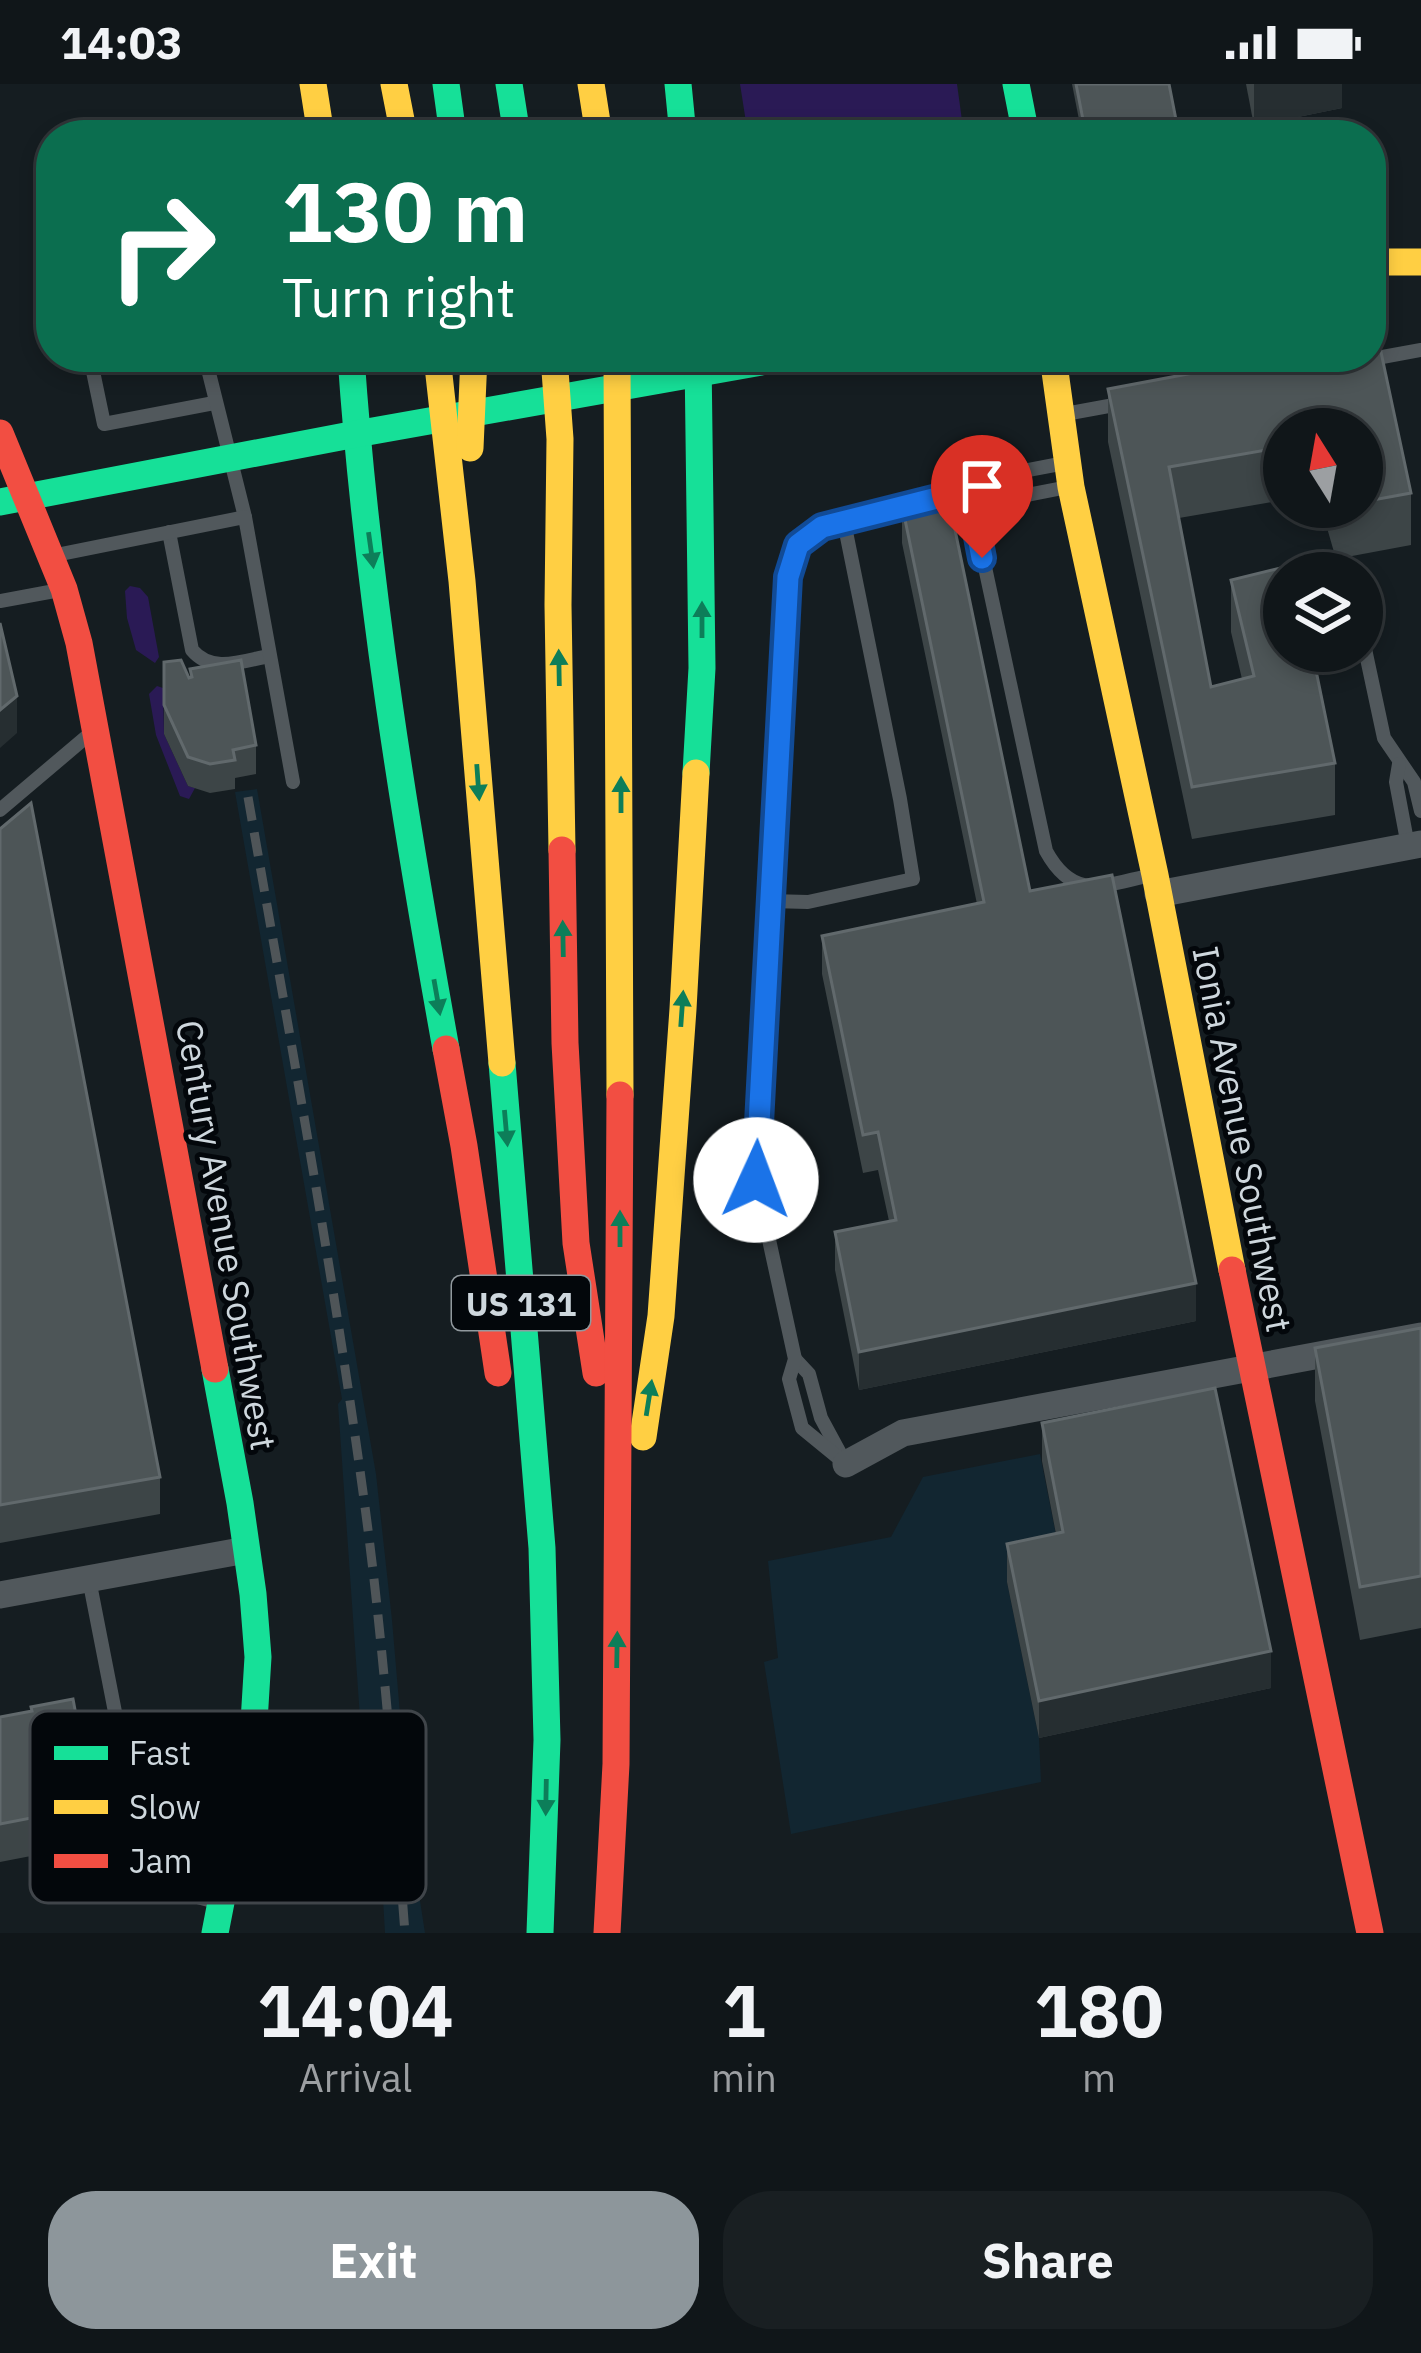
<!DOCTYPE html>
<html lang="en">
<head>
<meta charset="utf-8">
<style>
  :root { --surface:#101619; --page:#191f22; --text:#f1f3f6; --muted:#9c9fa2; --line:#303538; --accent:#8d969b }
  body { margin:0; font-family:"IBM Plex Sans",sans-serif; background:var(--page); color:var(--text); height:100vh; display:flex; flex-direction:column; font-size:45px; white-space:nowrap }
  * { box-sizing:border-box; margin:0 }
  p { font-size:39px; color:var(--muted) }
  .icon { flex:none; width:66px; height:66px; fill:none; stroke:currentColor; stroke-width:2; stroke-linecap:round; stroke-linejoin:round }
  .map { position:relative; height:1849px; overflow:hidden }
  .side { display:flex; flex-direction:column; background:var(--surface); flex:1 }
  .side>* { flex:none }
  .guide { position:absolute; left:36px; top:36px; width:1350px; height:252px; border-radius:48px; box-shadow:0 6px 18px #0003,0 0 0 3px var(--line); background:#0b6e4f; color:#fff; overflow:hidden }
  .needle { width:78px; rotate:349deg }
  .fabs { position:absolute; left:1263px; top:324px; display:grid; gap:24px }
  .fabs a { display:grid; place-items:center; width:120px; height:120px; border-radius:50%; background:var(--surface); box-shadow:0 6px 18px #0003,0 0 0 3px var(--line); font-size:60px }
  .pin { position:absolute; display:grid; place-items:center; width:102px; height:102px; color:#fff; margin:-123px -51px; border-radius:50% 50% 50% 0; rotate:-45deg; box-shadow:0 0 12px #0007 }
  .pin .icon { rotate:45deg }
  .me { position:absolute; width:132px; margin:-66px; rotate:2deg; stroke-linejoin:round; filter:drop-shadow(0 0 9px #0008) }
  .turn { display:flex; align-items:center; gap:42px; height:252px; padding:0 48px; font-size:54px }
  .turn .icon { width:156px; height:156px; stroke-width:2.5 }
  .turn b { display:block; font-size:84px; line-height:102px }
  .eta { display:flex; justify-content:space-evenly; align-items:center; height:204px; text-align:center }
  .eta b { font-size:72px; font-weight:700; line-height:84px }
  .cta { display:flex; gap:24px; margin-top:auto; padding:24px 48px }
  .cta a { flex:1; height:138px; border-radius:48px; background:var(--accent); color:#fff; font-size:48px; font-weight:700; line-height:138px; text-align:center }
  .cta a+a { background:var(--page); color:var(--text) }
  .status { display:flex; justify-content:space-between; align-items:center; height:84px; padding:0 60px; background:var(--surface); direction:ltr }
  .status svg { height:33px; fill:currentColor }
  .map>svg:first-child { display:block }
  .built { fill:#122631 }
  .green { fill:#2a1a55 }
  .lines { fill:none; stroke-linecap:round; stroke-linejoin:round }
  .lane { stroke:#51585c; stroke-width:14 }
  .street { stroke:#51585c; stroke-width:27 }
  .fast { stroke:#16e098; stroke-width:27 }
  .slow { stroke:#ffcf43; stroke-width:27 }
  .jam { stroke:#f24e42; stroke-width:27 }
  .rail { stroke:#4f5558; stroke-width:9; stroke-dasharray:24 12; stroke-linecap:butt }
  .wall { fill:#3d4547 }
  .shaded-wall { fill:#262e31 }
  .building { fill:#4d5557; stroke:#61696c; stroke-width:3 }
  .oneway { fill:#0d7e59 }
  .route-casing { stroke:#114b97; stroke-width:30 }
  .route { stroke:#1a73e8; stroke-width:21 }
  .labels { text-anchor:middle; dominant-baseline:central; stroke-width:10; stroke-linejoin:round; paint-order:stroke }
  .shield { fill:#03070b; stroke:#91999e; stroke-width:3 }
  .shield-label { font-size:33px; font-weight:bold; fill:#ced7dd }
  .street-label { font-size:36px; fill:#ced7dd; stroke:#03070b }
  .key { fill:#03070b; stroke:#40454a; stroke-width:3 }
  .key-label { font-size:33px; fill:#ced7dd }
</style>
</head>
<body>
<div class="status"><b>14:03</b><svg viewBox="0 0 49 12"><path d="M0 12V9h3v3zM5 12V6h3v6zM10 12V3h3v9zM15 12V0h3v12zM26 1h20v11H26zM47 4h2v5h-2z"/></svg></div>
<div class="map">
<svg width="1421" height="1849" viewBox="0 0 1421 1849">
  <rect width="100%" height="100%" fill="#151d21"/>
  <g class="built">
    <path d="M257,705l119,685 16,146 19,222 14,91h-40l-9,-156 -12,-2 -26,-371 4,-5 -107,-607z"/>
    <path d="M1040,1370l23,116 -56,12 32,156 2,44 -250,52 -27,-172 14,-4 -10,-97 123,-24 32,-60z"/>
  </g>
  <g class="green">
    <path d="M740,0h217l7,51h-216z"/>
    <path d="M130,502l10,2 8,9 11,60 -4,6 -19,-13 -9,-32 -2,-27z"/>
    <path d="M157,602l6,2 1,46 24,52 7,2 -6,11 -9,-3 -24,-61 -7,-41z"/>
  </g>
  <g class="lines">
    <g class="lane">
      <path d="M229,51l15,-3v3"/>
      <path d="M90,273l14,67 110,-21"/>
      <path d="M205,273l40,160"/>
      <path d="M1366,276l55,-10"/>
      <path d="M1065,330l60,-11"/>
      <path d="M973,405l1,27 72,335c28,51 58,34 106,24"/>
      <path d="M973,405l33,10 62,-12"/>
      <path d="M169,448l23,118c20,24 50,11 77,6"/>
      <path d="M51,472l194,-39 48,265"/>
      <path d="M0,517l60,-11"/>
      <path d="M1362,551l22,103 30,44 7,29"/>
      <path d="M1399,680l-3,18 12,64"/>
      <path d="M0,726l92,-78"/>
      <path d="M770,817l38,1 105,-23 -13,-80 -56,-277"/>
      <path d="M795,1275l14,15 12,44 20,37"/>
      <path d="M846,1380l-44,-36 -13,-49 6,-20 -39,-179 32,-603 10,-31 24,-19 151,-38 24,-13 68,-13"/>
      <path d="M89,1495l44,225 -5,39 -19,30 107,29"/>
      <path d="M73,1797l36,-8"/>
    </g>
    <g class="street">
      <path d="M1158,810l263,-50"/>
      <path d="M846,1380l57,-31 518,-97"/>
      <path d="M0,1511l246,-45"/>
    </g>
    <g class="fast">
      <path d="M446,0l7,51"/>
      <path d="M509,0l8,51"/>
      <path d="M678,0l5,51"/>
      <path d="M1016,0l10,51"/>
      <path d="M351,273c16,231 54,464 95,692"/>
      <path d="M0,418l356,-68 433,-77"/>
      <path d="M696,689l6,-105 -4,-311"/>
      <path d="M502,979l40,485 5,192 -7,193"/>
      <path d="M215,1285l25,134 13,91 5,63 -5,81 -38,195"/>
    </g>
    <g class="slow">
      <path d="M313,0l8,51"/>
      <path d="M394,0l10,51"/>
      <path d="M591,0l8,51"/>
      <path d="M1371,178h50"/>
      <path d="M437,273l25,224 40,482"/>
      <path d="M554,273l6,82 -2,166 4,245"/>
      <path d="M617,273l3,738"/>
      <path d="M1053,273l18,130 84,388 77,395"/>
      <path d="M470,364l4,-91"/>
      <path d="M643,1353l18,-121 22,-307 13,-236"/>
    </g>
    <g class="jam">
      <path d="M0,349l64,156 15,54 136,726"/>
      <path d="M562,766l3,193 11,200 20,130"/>
      <path d="M446,965l18,97 34,227"/>
      <path d="M1232,1186l138,663"/>
      <path d="M607,1849l9,-169 4,-669"/>
    </g>
    <path class="rail" d="M248,713c41,236 85,472 117,710 19,141 29,284 40,426"/>
  </g>
  <g class="wall">
    <path d="M1072,0h97l10,51h-97z"/>
    <path d="M1246,0h96v24l-88,18z"/>
    <path d="M1378,254l33,155v52l-75,14 -15,-52h41v-78h-78v71l-105,18 32,169 31,-8 -11,-47v-52l104,183v52l-143,24 -84,-397v-53z"/>
    <path d="M902,421l128,386 166,430 -337,69 -24,-120v-38l54,-11 -11,-51 -15,3 -41,-199v-38l155,-32 -75,-361z"/>
    <path d="M164,578l26,16v-9l66,76v29l-21,4v11l-25,4 -22,-7 -24,-52z"/>
    <path d="M0,745l160,648v37l-160,29z"/>
    <path d="M1421,1244v300l-61,12 -45,-239v-53z"/>
    <path d="M1042,1339l229,265 -232,50 -32,-156v-38l49,-10 -14,-73z"/>
    <path d="M0,1633l93,89v38l-93,18z"/>
  </g>
  <g class="shaded-wall">
    <path d="M1254,0h88v24l-88,18z"/>
    <path d="M17,612v37l-17,15v-38z"/>
    <path d="M1196,1199v38l-337,69v-38z"/>
    <path d="M1271,1567v37l-232,50v-37z"/>
  </g>
  <g class="building">
    <path d="M1076,0h93l10,51h-93z"/>
    <path d="M1378,254l33,155 -49,9v-73h-78v18l-115,20 42,220 43,-11 -23,-96 62,-15 2,8h-11v78h28l23,112 -143,24 -84,-398 170,-32h93v-17z"/>
    <path d="M948,412l82,395 82,-16 84,408 -337,69 -24,-120 61,-12 -18,-88 -15,3 -41,-199 162,-34 -82,-397z"/>
    <path d="M0,539l17,73 -17,14z"/>
    <path d="M181,576l8,18 3,-1 -2,-8 51,-9 15,85 -23,5 2,10 -25,4 -22,-7 -24,-52v-43z"/>
    <path d="M31,719l129,674 -160,28v-676z"/>
    <path d="M1421,1244v248l-61,11 -45,-239z"/>
    <path d="M1215,1304l56,263 -232,50 -32,-157 56,-12 -21,-109z"/>
    <path d="M73,1615l20,107 -93,18v-107l32,-6 -1,-4z"/>
  </g>
  <defs><path id="oneway-solid" d="M-6-.8H1V-3.2L6.5 0L1 3.2V.8H-6Z" transform="scale(3)"/></defs>
  <g class="oneway">
    <use href="#oneway-solid" transform="translate(371 466) rotate(82)"/>
    <use href="#oneway-solid" transform="translate(702 536) rotate(-90)"/>
    <use href="#oneway-solid" transform="translate(559 584) rotate(-91)"/>
    <use href="#oneway-solid" transform="translate(478 698) rotate(86)"/>
    <use href="#oneway-solid" transform="translate(621 711) rotate(-90)"/>
    <use href="#oneway-solid" transform="translate(563 855) rotate(-91)"/>
    <use href="#oneway-solid" transform="translate(437 913) rotate(80)"/>
    <use href="#oneway-solid" transform="translate(682 925) rotate(-86)"/>
    <use href="#oneway-solid" transform="translate(506 1044) rotate(85)"/>
    <use href="#oneway-solid" transform="translate(620 1145) rotate(-90)"/>
    <use href="#oneway-solid" transform="translate(649 1314) rotate(-81)"/>
    <use href="#oneway-solid" transform="translate(617 1566) rotate(-89)"/>
    <use href="#oneway-solid" transform="translate(546 1713) rotate(91)"/>
  </g>
  <g class="lines">
    <defs>
      <path id="route" d="M756,1096l32,-603 10,-32 24,-18 151,-38 1,27 8,42"/>
    </defs>
    <use href="#route" class="route-casing"/>
    <use href="#route" class="route"/>
  </g>
  <g class="labels">
    <rect class="shield" x="452" y="1192" width="138" height="54" rx="9"/>
    <g class="shield-label">
      <text x="521" y="1219">US 131</text>
    </g>
    <g class="street-label">
      <text transform="translate(1243 1055) rotate(79)">Ionia Avenue Southwest</text>
      <text transform="translate(227 1151) rotate(80)">Century Avenue Southwest</text>
    </g>
  </g>
  <rect x="30" y="1627" width="396" height="192" rx="18" class="key"/>
  <rect x="54" y="1662" width="54" height="14" fill="#16e098"/>
  <rect x="54" y="1716" width="54" height="14" fill="#ffcf43"/>
  <rect x="54" y="1770" width="54" height="14" fill="#f24e42"/>
  <g class="key-label">
    <text x="129" y="1681">Fast</text>
    <text x="129" y="1735">Slow</text>
    <text x="129" y="1789">Jam</text>
  </g>
</svg>
<div class="fabs">
<a><svg class="needle" viewBox="-14 -14 28 28"><path d="M0-13l5 13h-10z" fill="#e53935"/><path d="M0 13l5-13h-10z" fill="#9c9fa2"/></svg></a>
<a><svg class="icon" aria-label="layers" viewBox="0 0 24 24"><path d="M12 4l9 5-9 5-9-5zM3 14l9 5 9-5"/></svg></a>
</div>
<div class="pin" style="left:982px;top:474px;background:#d93025"><svg class="icon" aria-label="arrive" viewBox="0 0 24 24"><path d="M6 21V4h12l-3 4 3 4H6"/></svg></div>
<svg class="me" style="left:756px;top:1096px" viewBox="-20 -20 40 40"><circle r="19" fill="#fff"/><path d="M0-13L10 11 0 6-10 11z" fill="#1a73e8"/></svg>
<div class="guide">
<div class="turn"><svg class="icon" aria-label="right" viewBox="0 0 24 24"><path d="M7 20v-9h11M14 6l5 5-5 5"/></svg><div><b>130 m</b>Turn right</div></div>
</div>
</div>
<section class="side">
<div class="eta">
<div><b>14:04</b><p>Arrival</p></div>
<div><b>1</b><p>min</p></div>
<div><b>180</b><p>m</p></div>
</div>
<div class="cta"><a>Exit</a><a>Share</a></div>
</section>
</body>
</html>
